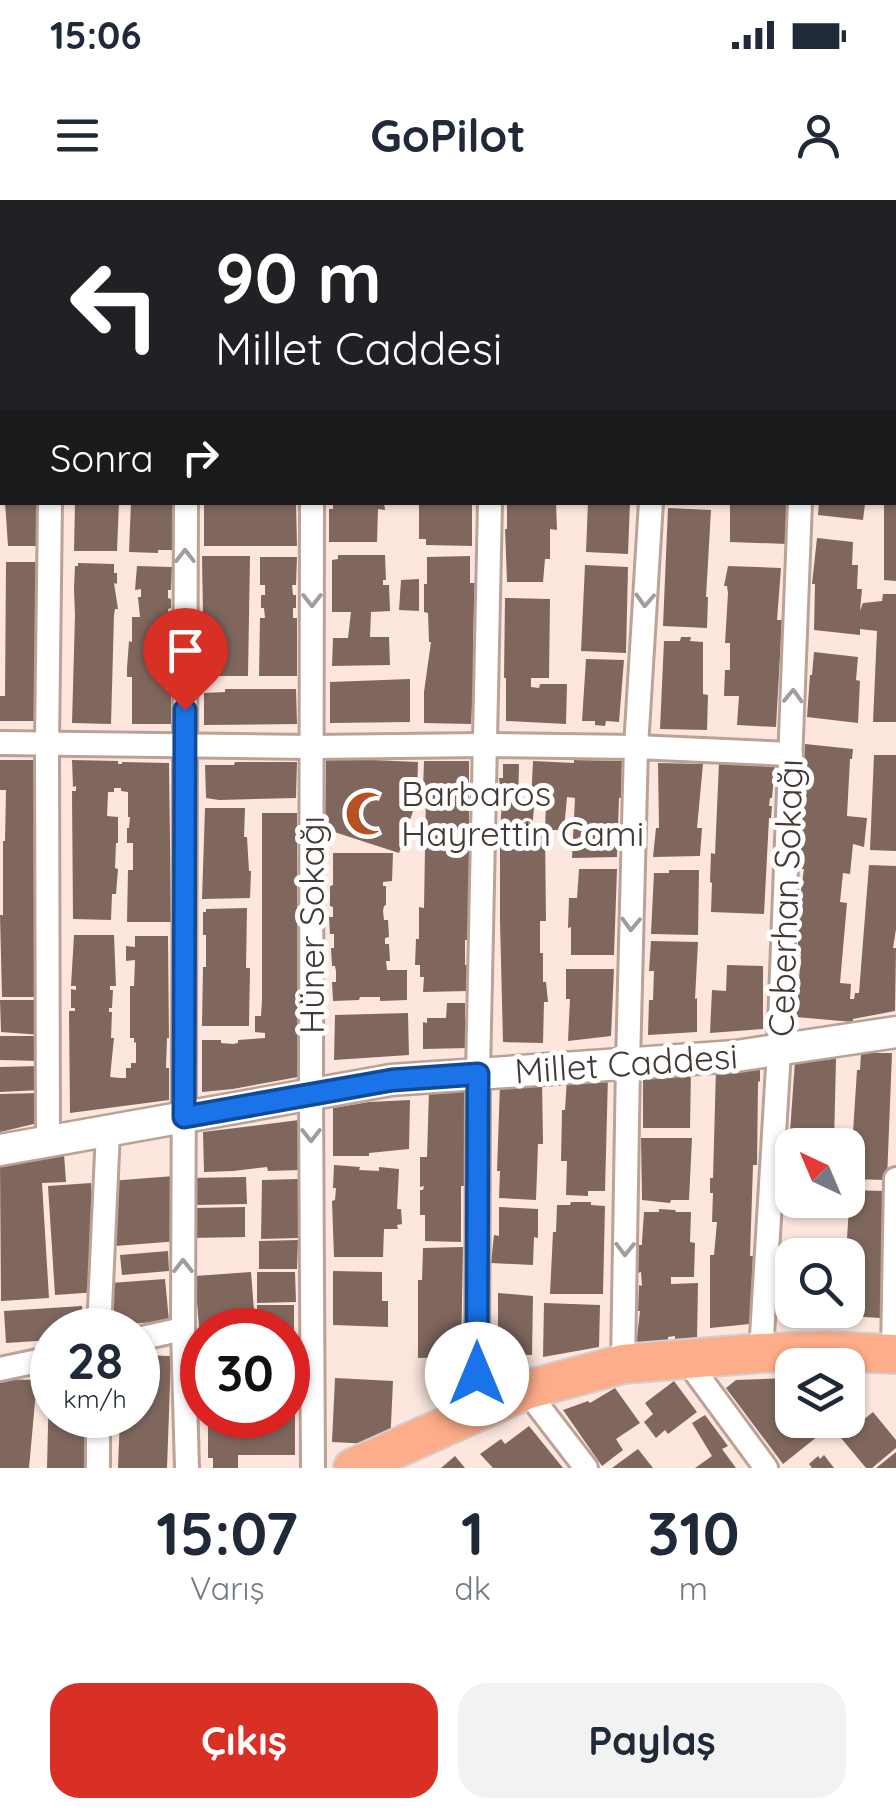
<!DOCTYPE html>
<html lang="tr">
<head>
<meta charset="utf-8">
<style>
  :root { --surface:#fff; --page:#f2f2f3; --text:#1f2937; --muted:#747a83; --accent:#d93025 }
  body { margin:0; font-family:Quicksand,sans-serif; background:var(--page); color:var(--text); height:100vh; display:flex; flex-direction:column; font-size:38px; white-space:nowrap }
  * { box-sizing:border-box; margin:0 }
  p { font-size:32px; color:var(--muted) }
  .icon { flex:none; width:55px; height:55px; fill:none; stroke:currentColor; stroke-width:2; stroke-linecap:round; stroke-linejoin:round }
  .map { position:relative; height:1268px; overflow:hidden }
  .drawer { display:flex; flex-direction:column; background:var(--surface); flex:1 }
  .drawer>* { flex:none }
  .banner { position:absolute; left:0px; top:0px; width:898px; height:305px; box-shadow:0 2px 8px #0004; background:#202124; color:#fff; overflow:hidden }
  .needle { width:65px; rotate:316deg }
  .tools { position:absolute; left:775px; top:928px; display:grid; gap:20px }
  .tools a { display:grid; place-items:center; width:90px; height:90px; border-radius:20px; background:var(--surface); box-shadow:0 2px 8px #0004; font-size:50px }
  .speed { position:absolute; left:30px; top:1108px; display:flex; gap:20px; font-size:50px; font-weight:700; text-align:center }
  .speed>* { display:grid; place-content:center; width:130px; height:130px; border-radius:50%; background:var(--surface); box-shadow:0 2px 8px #0004; line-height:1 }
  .speed small { font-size:25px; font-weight:400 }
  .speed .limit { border:15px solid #d22; background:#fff; color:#111 }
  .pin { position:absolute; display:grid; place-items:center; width:85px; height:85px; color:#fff; margin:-102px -42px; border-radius:50% 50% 50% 0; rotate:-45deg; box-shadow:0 0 10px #0007 }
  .pin .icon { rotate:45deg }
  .me { position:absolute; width:110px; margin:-55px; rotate:0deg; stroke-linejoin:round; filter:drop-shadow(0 0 8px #0008) }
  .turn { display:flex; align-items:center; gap:35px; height:210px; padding:0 50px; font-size:45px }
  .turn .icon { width:130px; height:130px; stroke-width:2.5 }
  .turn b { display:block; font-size:70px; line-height:85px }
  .then { display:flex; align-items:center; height:95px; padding:0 50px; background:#0003; gap:20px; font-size:38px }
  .eta { display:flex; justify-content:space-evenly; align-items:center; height:170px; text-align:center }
  .eta b { font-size:60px; font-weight:800; line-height:70px }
  .button { display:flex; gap:20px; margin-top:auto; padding:20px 50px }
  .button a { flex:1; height:115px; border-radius:30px; background:var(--accent); color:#fff; font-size:40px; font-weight:800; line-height:115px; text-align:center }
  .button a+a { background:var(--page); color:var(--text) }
  .status { display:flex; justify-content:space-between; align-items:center; height:70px; padding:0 50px; background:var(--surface); direction:ltr }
  .status svg { height:28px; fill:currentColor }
  header { display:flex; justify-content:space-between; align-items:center; height:130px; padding:0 50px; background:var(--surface); font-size:45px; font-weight:800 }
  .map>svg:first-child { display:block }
  .building { fill:#7f675e }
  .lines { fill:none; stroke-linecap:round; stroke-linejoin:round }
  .minor-casing { stroke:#bba297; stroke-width:28 }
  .tertiary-casing { stroke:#bba297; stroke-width:35 }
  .primary-casing { stroke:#d2cfcf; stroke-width:42 }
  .minor { stroke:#fff; stroke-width:22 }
  .tertiary { stroke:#fff; stroke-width:30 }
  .primary { stroke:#fdad89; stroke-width:38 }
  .tram { stroke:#5b4f4a; stroke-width:2.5 }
  .oneway { stroke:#a29c9a }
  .route-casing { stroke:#114b97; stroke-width:25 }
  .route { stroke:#1a73e8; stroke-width:18 }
  .labels { text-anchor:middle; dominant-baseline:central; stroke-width:10; stroke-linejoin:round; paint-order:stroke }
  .poi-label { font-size:35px; fill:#443935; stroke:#fff; text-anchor:start }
  .street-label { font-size:35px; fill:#443935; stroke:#fff }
</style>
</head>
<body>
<div class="status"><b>15:06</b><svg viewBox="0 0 49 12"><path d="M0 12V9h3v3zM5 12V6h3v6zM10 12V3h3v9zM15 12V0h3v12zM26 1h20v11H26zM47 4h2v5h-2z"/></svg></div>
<header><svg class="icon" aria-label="menu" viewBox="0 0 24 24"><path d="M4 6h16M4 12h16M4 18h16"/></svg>GoPilot<svg class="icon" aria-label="person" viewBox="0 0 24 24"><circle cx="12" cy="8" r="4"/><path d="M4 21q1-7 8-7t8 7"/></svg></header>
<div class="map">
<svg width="896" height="1268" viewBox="0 0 896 1268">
  <rect width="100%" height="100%" fill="#fce6dd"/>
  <g class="building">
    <path d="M5,302h38v44h-35z"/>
    <path d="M75,302h44l-2,49h-43z"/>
    <path d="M131,302h42l-1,48h-14v3l-29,-1z"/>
    <path d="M204,302h92l1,44h-93z"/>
    <path d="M333,302h51l1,8 -7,-1 -1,33h-48v-33h4z"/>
    <path d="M419,302h53v44l-46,-1v-6h-7z"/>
    <path d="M507,302h49l1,28 -7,-1v30h-5l-2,23h-36l-2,-53h2z"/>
    <path d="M588,302h42l-2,52 -42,-2z"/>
    <path d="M730,302h61l-3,42 -58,-2z"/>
    <path d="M819,302h43l3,2 -2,16 -45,-5z"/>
    <path d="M884,302h12v79l-12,-1z"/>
    <path d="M668,308l43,2 -5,87h2l-1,31 -44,-2z"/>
    <path d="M817,338l36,4 -1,23h6l-1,24h5l-2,22 3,-8 19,-2 1,-7h13v128h-23l4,-91 -17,-2v6l-46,-5 1,-46h-3z"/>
    <path d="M338,355h47l1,25h-3v5h6l1,26 -19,1 -1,25h19l1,28 -58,1 1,-28h15l3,-26h-19v-52l6,-1z"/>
    <path d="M202,356h48l-2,120h-44z"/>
    <path d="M470,356v27h5l-2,58h3l-5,83 -47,-1v-31l7,-50h-2l-1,-29 -4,-1v-28h3v-27z"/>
    <path d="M260,357h37l-1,28h-4l1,10h3v13h-3v10h4v58h-38l1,-58h5l-1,-10h-3v-13h4v-10h-5z"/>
    <path d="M6,362h36l-1,159h-41v-25h5z"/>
    <path d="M78,363l36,1v9h3v11l-3,-1 4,26h-3l-1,6 -3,109 -39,-1 3,-108 -1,-26 1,-23h3z"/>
    <path d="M585,365l43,2 -2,86 -45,-2z"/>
    <path d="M137,366l35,1 -1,23h-3v8l3,1v9l-3,1 3,33v82h-39v-47h-5v-9l2,-27 3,1v-25h8l-2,-20h3v-8l-6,1z"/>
    <path d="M728,366l53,2 -4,52h5l-6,107 -39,-2 2,-29h-15l1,-26h5v-27h-5l3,-50 -1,-7h-3z"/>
    <path d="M419,379v32l-20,-1 2,-30z"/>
    <path d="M505,398l45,1 -1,79h-18v9l8,1 1,-4h27l-1,40 -60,-3v-43h-2z"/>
    <path d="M681,437h10l-1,4 13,1v52l5,1 -1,35 -47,-1 4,-88h16z"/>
    <path d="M814,452l44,5 -2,23 4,1 -2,42 -51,-6 3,-42h2z"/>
    <path d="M586,459l38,1 -5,62 -13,-1 -1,5 -10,-1v-4h-13z"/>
    <path d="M410,479v43l-80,1v-41z"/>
    <path d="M225,489h71l1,35 -93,1v-32l21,-1z"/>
    <path d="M805,544l48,5 -1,10h-2l-3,57 20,2 -3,29 -11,-3 -3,30 -7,-1 -3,29 7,1 -7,80 11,1 -1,15h4l1,-6h4l10,-128 27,1v63l-3,19h3l-1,63 -42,8v3l-57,-5 5,-63 -3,-5v-17l3,-5v-4l-3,-1v-20l4,1 -2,-6 4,-28h-4v-30z"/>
    <path d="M874,555h22v96l-26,-1z"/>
    <path d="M326,558l92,4 -1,37 -18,54 -74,-24z"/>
    <path d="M0,560h41l-5,172h2l1,65h-37l-2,-82h3v-74h2l1,-51h-6z"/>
    <path d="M72,560l46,1v3h4v-2l47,1 2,159h-44l1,-52h5v-27h-6v-15h2l1,-11h-2v-25l-7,-1v-3h-7v4h-6l-1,24 11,1v26h-2l-1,25 3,1 -2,25h-4l-1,26 -38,-1 -1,-128h4v-5l-3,1z"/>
    <path d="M574,560l48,1 -1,37h-2l-2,59 -45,1 3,-60 -8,-1 -3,33h-19l1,-26h5v-2l-10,-1v6h-7l-2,23 13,1 1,90h-6v32h3v29h3l2,20h-4l-1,41 -40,-1 -3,-122v-91l2,-26 -3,-25h4v-14h16l-1,40 13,-1 2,-42 41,2z"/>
    <path d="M424,561h45v179h-4v25h2l1,26 -45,1 1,-15h-4v-12h-5l1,-26h3v-32l5,1 2,-118h-3z"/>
    <path d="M235,562h62l-1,36 -77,2 -13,-2 -1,-33h29z"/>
    <path d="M658,563l45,1 -6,64h5l-2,28 -47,1 3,-29h3z"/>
    <path d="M719,563l56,2 -3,33h-2l-1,8h3l-1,12h-2l-5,96 -53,-2 1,-29 -2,-1 1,-29 4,1z"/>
    <path d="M205,608h40l-1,29h3l2,34h2l-1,27 -48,1z"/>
    <path d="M262,613h35l1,264 -65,12 -31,3v-52h19v3l12,1 5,-1v-3l27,-2v-5l-10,-1v-16h6l1,-16z"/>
    <path d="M333,653h60l-1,28 -9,1v4h3v19l-2,1 -1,5 1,9h4l1,17 -4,1v6h4l1,17h-4l1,9h20v30l-27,1v-4h-20l-1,3 -26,1 -1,-19h4v-11l-1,-5h-3l-1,-18h3v-14h-4l-1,-17h4v-10l-3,-1v-20l3,-1z"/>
    <path d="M579,669h38l-3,86h-43v-28l-3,1 1,-30h8z"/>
    <path d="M669,670h30l-1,65 -47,-1 3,-61h15z"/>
    <path d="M247,708l-1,60h4l-1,58h-47l1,-59h3v-32h-3v-23h3v-3z"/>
    <path d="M74,735h40l2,51h-6v4h3l-1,18h-3v4h3l-1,26h3l-4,39 10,1h6v-10h5v-5h5v-21l-2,1v-5h-4v-52h4l1,-26 -9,1v-15l9,1v-11h33l1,102h-2l-1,30h3v32l-99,13 -1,-102h6v-3h-4v-19l5,1v-4h-5z"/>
    <path d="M651,741l47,1 -3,57 2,-1v34l-49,3 1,-35h4l1,-29h-5z"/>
    <path d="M727,765l36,1v63l-53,4 2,-43 14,1z"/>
    <path d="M566,769h48l-3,67 -43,5 2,-42h-4z"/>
    <path d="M0,800h45l-3,35 -41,-3z"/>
    <path d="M447,803h18v15h4v30l-46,1v-27l4,1v-5h19z"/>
    <path d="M408,813l1,42 -75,5 1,-45z"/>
    <path d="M0,836h42l-1,25 -41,-1z"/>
    <path d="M861,853h31l-5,127 -37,-1 7,-109h3z"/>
    <path d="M830,858h6l-2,87h-42v-13h-2l5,-71 20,1v-2h15z"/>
    <path d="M760,865v16l-2,1 -1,83h-4l-3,91h3l-3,68 -40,4v-73h4l3,-33h-5l1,-29h-3v-15h3l3,-110z"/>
    <path d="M40,866l1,24 -41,2v-25z"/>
    <path d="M691,868l-1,60h-47v-56z"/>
    <path d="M608,875l-3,116h-17v5l-22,-1 1,-34h-6l1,-51h3l2,-32z"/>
    <path d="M542,879l1,65h-5l-2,56 -37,-2 1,-27h-3l3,-87z"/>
    <path d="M467,889l-3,97h-3v56l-36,-1v-26h-5v-25h3l1,-4 -4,1v-30h7l2,-67z"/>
    <path d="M40,893l-2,30 -38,9v-38z"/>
    <path d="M410,900l-1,49 -40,4v3h-36v-48l36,-6z"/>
    <path d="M299,920l1,50 -32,1 -1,-4 -34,4 -29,1 -1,-40z"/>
    <path d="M641,938h51l-3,62h-18l-1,3 -28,-3z"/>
    <path d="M64,954l2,28 -24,1 7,115 -48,3 -1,-139z"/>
    <path d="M334,965l26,2 -1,3 20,1v-4l20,2 -2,40h4l1,15 -5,1 1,4h-14l-1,28h-49l-2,-56 3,-1 1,-12h-3z"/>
    <path d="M790,975h2v25h37l-1,18 -41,-2z"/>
    <path d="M174,976l5,65 -64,5 -5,-65z"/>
    <path d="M246,977l1,27 -52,1 -5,-27z"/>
    <path d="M298,979v59l-37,1 1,-59z"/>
    <path d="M91,983l7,109 -43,3 -7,-109z"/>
    <path d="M850,990l34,1v71l-4,56 -32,-2 2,-35h-2l-2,-26z"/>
    <path d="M571,1002h20v3l14,1 -2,88h-53l3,-62h3l1,-27h13z"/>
    <path d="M245,1007v30l-54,1 3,-30z"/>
    <path d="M499,1007l39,2v29l-4,-1 -1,28 -42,-2 3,-28 5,1z"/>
    <path d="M659,1009l16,1 1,2h15l-1,30 5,1 -1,34h-23v7l27,-1 -1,57h-22v-4l-7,1v3l-25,2 1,2 -8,2 4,-35h-2l1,-26 3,1 -1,-14 -3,1 1,-28h3v-4l2,-29h15z"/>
    <path d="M298,1040l-1,29h-38v-28z"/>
    <path d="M786,1046l42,1 -1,8h-35v55h22v3l-32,1z"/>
    <path d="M463,1047l-2,110 -43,1v-78h4l1,-32z"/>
    <path d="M168,1051l1,20 -47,4 -2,-20z"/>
    <path d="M333,1071l49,1v29h6v26l-55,-2z"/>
    <path d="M251,1072l4,51 -56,4 -4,-51z"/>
    <path d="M257,1072h38l1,30 -39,1z"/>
    <path d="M165,1079l4,42 -54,4 -4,-42z"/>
    <path d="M498,1093l35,3 -1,59 -34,-1z"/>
    <path d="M544,1103l56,2 -1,42 -56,10z"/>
    <path d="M257,1105h37v28h-6v-3h-31z"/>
    <path d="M82,1106l2,24h-32v10l-46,3 -2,-32z"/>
    <rect x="288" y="1136" width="4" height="26"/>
    <path d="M138,1155l33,1 -4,112h-49l2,-53h18z"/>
    <path d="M335,1178l58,3 -3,64 -58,-3z"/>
    <path d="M792,1178v42h46l-55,44 -57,-76 10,-8z"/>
    <path d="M0,1179l37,1 -8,88h-29z"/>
    <path d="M674,1181l23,31 -29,22 -3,-4 -9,8 -12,-16 9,-8 -8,-11z"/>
    <path d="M288,1183h7v72h-57v13h-25v-10h-5v-43h80z"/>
    <path d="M848,1183l13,18 -13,11z"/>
    <path d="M49,1184h3v31h34l-2,53h-37z"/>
    <path d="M615,1188l25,35 -24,16 7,11 -21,16 -39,-56 25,-9 2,2z"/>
    <path d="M873,1212l23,28v8l-24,20h-6l-25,-30z"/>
    <path d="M705,1215l23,31 -6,3 14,19h-41l17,-12 -20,-33z"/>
    <path d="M529,1226l34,42h-70l-13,-14 21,-15 4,5z"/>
    <path d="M638,1249l15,19h-41z"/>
    <path d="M896,1252v16h-20z"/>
    <path d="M824,1255l10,13h-22l-3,-4 9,-8 2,3z"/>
    <path d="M455,1256l10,12h-24z"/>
  </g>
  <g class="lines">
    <defs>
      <g id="minor">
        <path d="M656,0v2"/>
        <path d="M188,2v-2"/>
        <path d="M0,157h2"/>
        <path d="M186,302l-3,827 4,139"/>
        <path d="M312,302l-1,592 2,374"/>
        <path d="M0,543l311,4 173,-2 152,2 155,7"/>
        <path d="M48,941l-1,-398 3,-241"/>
        <path d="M896,979l-3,175 3,6"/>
        <path d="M99,1130l9,-199"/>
        <path d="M138,1139l45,-10"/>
        <path d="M761,1153l18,-303 21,-548"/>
        <path d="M685,1158l81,110"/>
        <path d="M623,1164l5,-301 8,-316 15,-245"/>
        <path d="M0,1169l52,-11"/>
        <path d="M526,1190l60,78"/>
        <path d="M477,1211l1,-337 12,-572"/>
        <path d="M98,1268v-53"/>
      </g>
      <path id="tertiary" d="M0,950l391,-70 345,-24 160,-24"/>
      <g id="primary">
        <path d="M723,0l6,2"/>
        <path d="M844,0l6,2"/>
        <path d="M895,23h1"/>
        <path d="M895,77h1"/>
        <path d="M353,1268l173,-78 97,-26 138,-11 64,-2 71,3"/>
      </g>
    </defs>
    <use href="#minor" class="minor-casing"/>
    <use href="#tertiary" class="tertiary-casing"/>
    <use href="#primary" class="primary-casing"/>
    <use href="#minor" class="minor"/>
    <use href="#tertiary" class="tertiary"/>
    <use href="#primary" class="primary"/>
    <g class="tram">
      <path d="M778,0l6,2"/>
      <path d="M813,0l6,2"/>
      <path d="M895,35h1"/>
      <path d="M895,51h1"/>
    </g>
  </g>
  <defs><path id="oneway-chevron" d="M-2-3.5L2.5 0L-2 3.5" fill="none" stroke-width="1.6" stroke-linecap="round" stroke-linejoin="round" transform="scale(2.5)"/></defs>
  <g class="oneway">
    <use href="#oneway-chevron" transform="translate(185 356) rotate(-90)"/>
    <use href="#oneway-chevron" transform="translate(312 400) rotate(90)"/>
    <use href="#oneway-chevron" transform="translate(645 400) rotate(93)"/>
    <use href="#oneway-chevron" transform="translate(793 496) rotate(-88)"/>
    <use href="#oneway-chevron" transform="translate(631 724) rotate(92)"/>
    <use href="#oneway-chevron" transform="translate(311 935) rotate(90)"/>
    <use href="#oneway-chevron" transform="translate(625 1049) rotate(91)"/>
    <use href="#oneway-chevron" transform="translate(183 1066) rotate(-90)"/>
  </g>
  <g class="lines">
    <defs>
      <path id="route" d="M185,510l-1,407 208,-37 86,-6 -1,300"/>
    </defs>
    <use href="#route" class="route-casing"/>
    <use href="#route" class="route"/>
  </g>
  <defs>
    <symbol id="mosque-bare" viewBox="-9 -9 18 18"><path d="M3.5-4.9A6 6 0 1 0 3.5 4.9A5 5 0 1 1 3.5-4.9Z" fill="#b65122" stroke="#fff" stroke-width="2.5" paint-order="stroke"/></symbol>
  </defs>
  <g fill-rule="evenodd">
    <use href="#mosque-bare" x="336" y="582" width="63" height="63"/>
  </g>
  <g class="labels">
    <g class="poi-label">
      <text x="401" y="593">Barbaros<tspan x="401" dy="40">Hayrettin Cami</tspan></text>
    </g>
    <g class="street-label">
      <text transform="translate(785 698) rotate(-88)">Ceberhan Sokağı</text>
      <text transform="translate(311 725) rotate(-90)">Hüner Sokağı</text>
      <text transform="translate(626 863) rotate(-4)">Millet Caddesi</text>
    </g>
  </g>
</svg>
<div class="tools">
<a><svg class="needle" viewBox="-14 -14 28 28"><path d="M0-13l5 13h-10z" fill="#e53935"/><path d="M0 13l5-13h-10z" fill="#747a83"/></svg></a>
<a><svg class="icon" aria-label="search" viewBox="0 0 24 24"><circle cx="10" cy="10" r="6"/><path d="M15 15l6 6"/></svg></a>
<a><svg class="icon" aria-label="layers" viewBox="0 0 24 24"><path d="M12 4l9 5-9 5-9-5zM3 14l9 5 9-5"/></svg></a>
</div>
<div class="speed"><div>28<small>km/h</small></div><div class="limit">30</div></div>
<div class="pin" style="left:185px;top:510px;background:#d93025"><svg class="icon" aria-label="arrive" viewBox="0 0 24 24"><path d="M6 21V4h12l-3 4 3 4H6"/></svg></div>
<svg class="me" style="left:477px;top:1174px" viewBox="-20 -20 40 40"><circle r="19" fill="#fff"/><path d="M0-13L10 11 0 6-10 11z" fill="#1a73e8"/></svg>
<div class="banner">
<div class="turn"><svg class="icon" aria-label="left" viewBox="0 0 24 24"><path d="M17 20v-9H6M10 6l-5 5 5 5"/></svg><div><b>90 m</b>Millet Caddesi</div></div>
<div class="then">Sonra<svg class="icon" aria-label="right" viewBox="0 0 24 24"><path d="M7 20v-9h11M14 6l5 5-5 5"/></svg></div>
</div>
</div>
<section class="drawer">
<div class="eta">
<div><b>15:07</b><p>Varış</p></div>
<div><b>1</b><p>dk</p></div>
<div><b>310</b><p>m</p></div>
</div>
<div class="button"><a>Çıkış</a><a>Paylaş</a></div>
</section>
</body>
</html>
